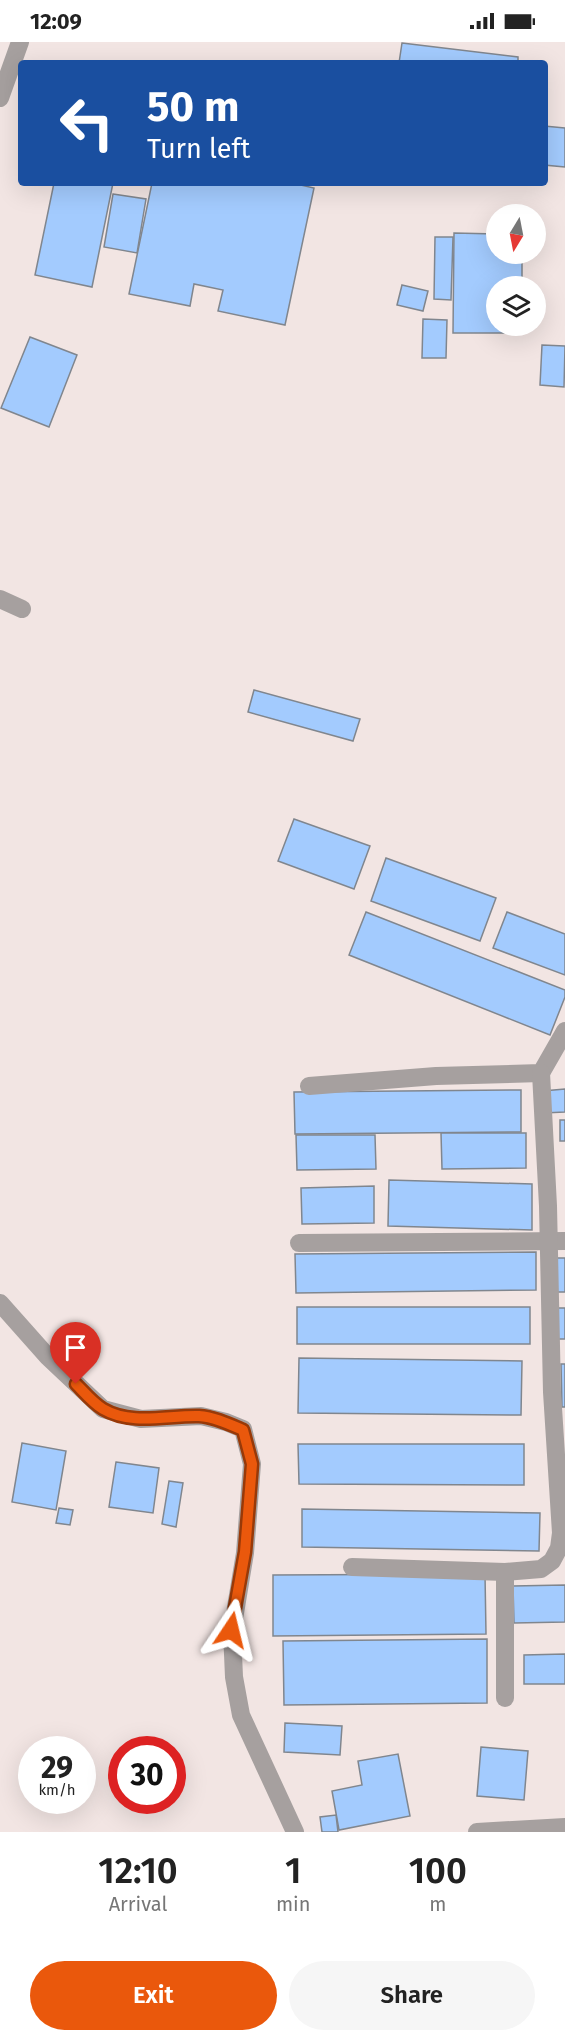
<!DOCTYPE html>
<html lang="en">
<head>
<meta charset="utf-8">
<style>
  :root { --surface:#fff; --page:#f6f6f6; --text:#222; --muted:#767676; --accent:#ea580c }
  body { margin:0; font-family:"Fira Sans",sans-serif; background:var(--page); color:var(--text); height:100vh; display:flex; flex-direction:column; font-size:22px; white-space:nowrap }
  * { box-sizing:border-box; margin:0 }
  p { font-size:20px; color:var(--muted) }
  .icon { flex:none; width:33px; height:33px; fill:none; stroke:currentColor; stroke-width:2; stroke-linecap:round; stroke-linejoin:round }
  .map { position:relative; height:1790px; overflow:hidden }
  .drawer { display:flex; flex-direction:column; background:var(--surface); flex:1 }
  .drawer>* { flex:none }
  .hud { position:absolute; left:18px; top:18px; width:530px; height:126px; border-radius:6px; box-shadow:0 6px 24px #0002; background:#1a4fa0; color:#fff; overflow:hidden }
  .needle { width:39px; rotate:190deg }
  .controls { position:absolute; left:486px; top:162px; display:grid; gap:12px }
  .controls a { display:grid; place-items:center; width:60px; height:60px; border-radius:50%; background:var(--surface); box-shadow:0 6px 24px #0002; font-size:30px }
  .speed { position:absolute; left:18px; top:1694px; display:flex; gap:12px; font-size:30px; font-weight:700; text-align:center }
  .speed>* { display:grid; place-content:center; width:78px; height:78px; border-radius:50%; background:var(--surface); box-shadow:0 6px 24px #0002; line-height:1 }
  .speed small { font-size:15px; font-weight:400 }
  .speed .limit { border:9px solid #d22; background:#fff; color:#111 }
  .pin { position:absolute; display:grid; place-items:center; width:51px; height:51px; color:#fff; margin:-62px -26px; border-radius:50% 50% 50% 0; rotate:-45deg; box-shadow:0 0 6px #0007 }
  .pin .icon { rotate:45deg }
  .me { position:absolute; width:66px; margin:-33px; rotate:10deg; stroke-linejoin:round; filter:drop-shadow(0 0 4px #0008) }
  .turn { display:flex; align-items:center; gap:21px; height:126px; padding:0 30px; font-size:27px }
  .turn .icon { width:78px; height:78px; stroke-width:2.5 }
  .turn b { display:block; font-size:42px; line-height:51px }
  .eta { display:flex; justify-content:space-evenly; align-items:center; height:102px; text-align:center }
  .eta b { font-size:36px; font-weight:600; line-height:42px }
  .button { display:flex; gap:12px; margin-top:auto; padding:12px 30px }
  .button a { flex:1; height:69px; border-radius:36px; background:var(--accent); color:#fff; font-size:24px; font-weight:600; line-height:69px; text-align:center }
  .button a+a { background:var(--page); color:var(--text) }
  .status { display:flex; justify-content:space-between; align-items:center; height:42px; padding:0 30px; background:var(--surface); direction:ltr }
  .status svg { height:16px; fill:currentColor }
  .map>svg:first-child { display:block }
  .building { fill:#a3cbfe; stroke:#80868e; stroke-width:1.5 }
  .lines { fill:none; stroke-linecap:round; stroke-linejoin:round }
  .street { stroke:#a6a09f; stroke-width:18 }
  .route-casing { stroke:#983908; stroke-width:15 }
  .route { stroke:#ea580c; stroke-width:10 }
</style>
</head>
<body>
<div class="status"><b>12:09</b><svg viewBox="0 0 49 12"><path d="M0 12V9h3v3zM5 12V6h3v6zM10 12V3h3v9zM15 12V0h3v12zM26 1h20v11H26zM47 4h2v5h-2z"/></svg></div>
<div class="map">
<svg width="565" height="1790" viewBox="0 0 565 1790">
  <rect width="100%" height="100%" fill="#f2e5e3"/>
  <g class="building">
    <path d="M402,1l116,14v6h-119z"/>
    <path d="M544,84l21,2v39l-21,-2z"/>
    <path d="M54,141h59l-21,104 -57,-12z"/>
    <path d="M152,141h140l22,5 -29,137 -67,-14 5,-21 -29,-6 -4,22 -61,-12z"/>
    <path d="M113,152l33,5 -9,54 -33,-6z"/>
    <path d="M454,191l42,1v20h26v32h-26v40h25v7h-68z"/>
    <path d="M435,195h18l-2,63 -17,-1z"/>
    <path d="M402,243l26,6 -5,20 -26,-6z"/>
    <path d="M423,277l24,1 -1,38h-24z"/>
    <path d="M30,295l47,18 -28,72 -48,-19z"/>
    <path d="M542,303l23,1 -1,41 -24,-2z"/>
    <path d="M254,648l106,29 -7,22 -105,-29z"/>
    <path d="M294,777l76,27 -16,43 -76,-28z"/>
    <path d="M386,816l110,40 -16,43 -109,-40z"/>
    <path d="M366,870l199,78v7l-15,38 -201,-80z"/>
    <path d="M507,870l58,22v41l-72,-27z"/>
    <path d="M565,1047v23l-21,1 -1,-22z"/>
    <path d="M521,1048v42l-226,2 -1,-42z"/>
    <rect x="560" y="1078" width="5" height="21"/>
    <path d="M441,1091h85v35l-84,1z"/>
    <path d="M296,1093h79l1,34 -79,1z"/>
    <path d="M389,1138l143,4v46l-144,-4z"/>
    <path d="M374,1144v37l-72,1 -1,-36z"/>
    <path d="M536,1210v38l-240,3 -1,-39z"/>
    <rect x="552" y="1216" width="13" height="34"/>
    <rect x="297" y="1265" width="233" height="37"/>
    <rect x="555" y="1266" width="10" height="31"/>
    <path d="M299,1316l223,3 -1,54 -223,-2z"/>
    <path d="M561,1322h4v43h-3z"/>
    <path d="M22,1401l44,8 -10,59 -44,-8z"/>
    <path d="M298,1402h226v41l-225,-1z"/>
    <path d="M116,1420l43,6 -6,45 -44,-6z"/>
    <path d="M169,1439l14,2 -7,44 -14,-3z"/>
    <path d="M59,1466l14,2 -3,15 -14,-2z"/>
    <path d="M302,1467l238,4 -1,38 -237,-4z"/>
    <path d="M485,1532l1,60 -213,2v-61z"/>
    <path d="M565,1543v37l-51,1 -1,-37z"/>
    <path d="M487,1597v64l-203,2 -1,-64z"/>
    <path d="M565,1612v30h-41v-29z"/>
    <path d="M285,1681l57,3 -2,29 -56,-3z"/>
    <path d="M481,1705l47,4 -4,49 -47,-4z"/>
    <path d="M398,1712l12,62 -71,14 -7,-39 30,-6 -4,-24z"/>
    <path d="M336,1773l2,17h-16l-2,-15z"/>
  </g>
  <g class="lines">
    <g class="street">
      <path d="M0,56l20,-56"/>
      <path d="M0,557l22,10"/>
      <path d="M309,1044l127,-10 105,-3 24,-42"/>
      <path d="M299,1201l266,-2"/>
      <path d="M0,1261l48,54 55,52 38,10 60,-3 25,6 17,7 9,35 -7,89 -13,78 2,46 7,38 54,117"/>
      <path d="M352,1525l153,5 36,-3 11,-8 7,-13 2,-15 -9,-141 -4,-186 -7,-133"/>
      <path d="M505,1530v126"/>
      <path d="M477,1790l88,-5"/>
    </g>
  </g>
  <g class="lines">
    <defs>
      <path id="route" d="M76,1342c8,8 17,19 27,25 29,17 65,6 96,7 15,1 30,8 44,14l9,34 -7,88 -14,78"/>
    </defs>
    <use href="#route" class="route-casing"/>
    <use href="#route" class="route"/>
  </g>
</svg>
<div class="controls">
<a><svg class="needle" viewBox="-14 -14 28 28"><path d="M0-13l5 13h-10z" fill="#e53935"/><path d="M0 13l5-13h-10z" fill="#767676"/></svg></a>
<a><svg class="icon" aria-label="layers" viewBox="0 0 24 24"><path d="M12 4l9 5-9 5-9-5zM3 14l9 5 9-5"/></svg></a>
</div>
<div class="speed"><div>29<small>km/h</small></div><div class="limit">30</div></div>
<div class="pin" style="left:76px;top:1342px;background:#d93025"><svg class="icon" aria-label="arrive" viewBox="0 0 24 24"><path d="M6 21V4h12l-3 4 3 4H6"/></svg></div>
<svg class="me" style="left:231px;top:1588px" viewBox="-20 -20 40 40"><path d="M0-17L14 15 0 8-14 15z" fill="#ea580c" stroke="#fff" stroke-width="4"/></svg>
<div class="hud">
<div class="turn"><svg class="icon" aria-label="left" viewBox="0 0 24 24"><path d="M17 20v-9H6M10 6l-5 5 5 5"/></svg><div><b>50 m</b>Turn left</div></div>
</div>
</div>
<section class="drawer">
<div class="eta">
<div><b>12:10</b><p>Arrival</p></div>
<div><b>1</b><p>min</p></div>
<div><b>100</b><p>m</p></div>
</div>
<div class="button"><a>Exit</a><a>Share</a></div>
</section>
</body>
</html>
